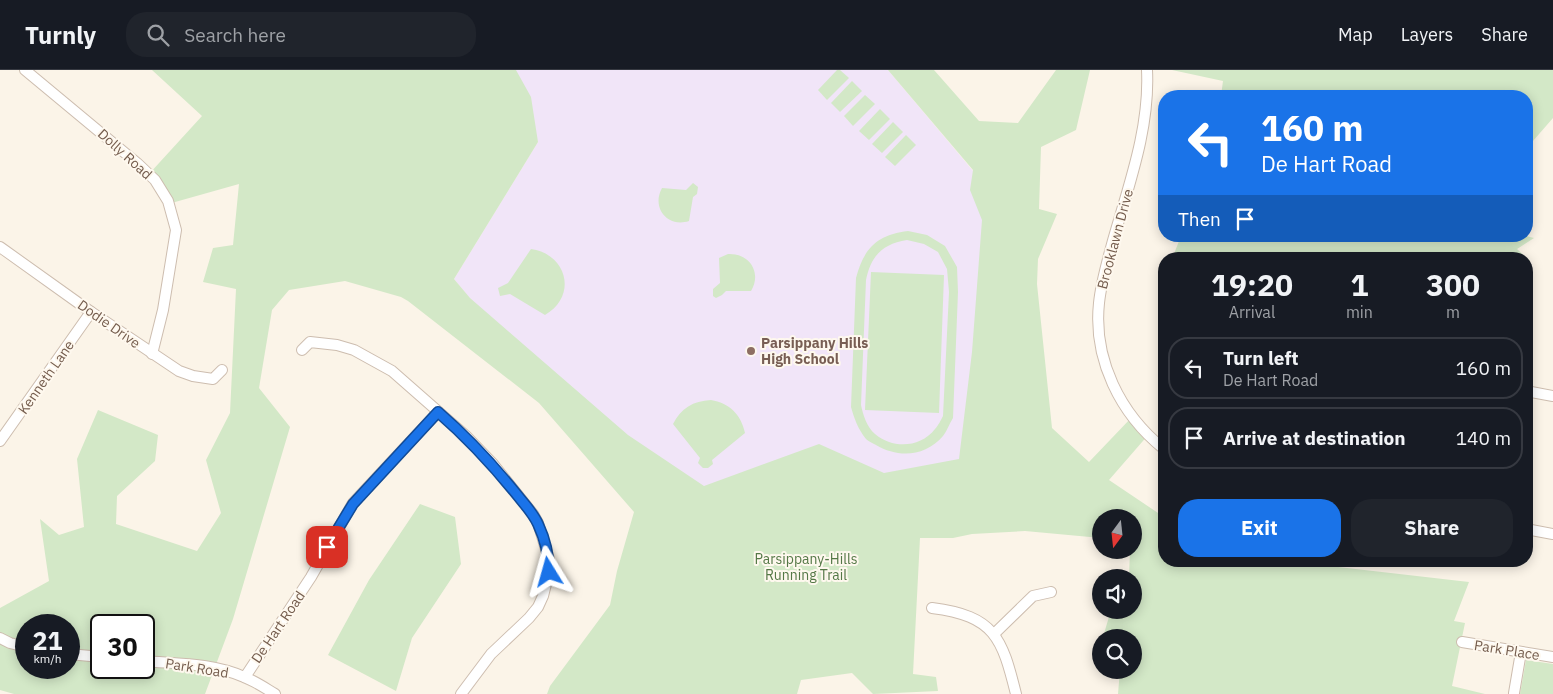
<!DOCTYPE html>
<html lang="en">
<head>
<meta charset="utf-8">
<style>
  :root { --surface:#171b24; --page:#20242c; --text:#f1f3f6; --muted:#9ea1a6; --line:#363941; --accent:#1a73e8 }
  body { margin:0; font-family:"IBM Plex Sans",sans-serif; background:var(--page); color:var(--text); height:100vh; display:flex; flex-direction:column; font-size:19px; white-space:nowrap }
  * { box-sizing:border-box; margin:0 }
  p { font-size:16px; color:var(--muted) }
  .icon { flex:none; width:28px; height:28px; fill:none; stroke:currentColor; stroke-width:2; stroke-linecap:round; stroke-linejoin:round }
  .map { position:relative; flex:1; overflow:hidden }
  .drawer { position:absolute; left:1158px; top:182px; width:375px; height:315px; display:flex; flex-direction:column; background:var(--surface); border-radius:20px; box-shadow:0 2px 12px #0003 }
  .drawer>* { flex:none }
  .top-card { position:absolute; left:1158px; top:20px; width:375px; height:152px; border-radius:20px; box-shadow:0 2px 12px #0003; background:#1a73e8; color:#fff; overflow:hidden }
  .needle { width:32px; rotate:195deg }
  .buttons { position:absolute; left:1092px; top:439px; display:grid; gap:10px }
  .buttons a { display:grid; place-items:center; width:50px; height:50px; border-radius:50%; background:var(--surface); box-shadow:0 2px 12px #0003; font-size:25px }
  .speed { position:absolute; left:15px; top:544px; display:flex; gap:10px; font-size:25px; font-weight:700; text-align:center }
  .speed>* { display:grid; place-content:center; width:65px; height:65px; border-radius:50%; background:var(--surface); box-shadow:0 2px 12px #0003; line-height:1 }
  .speed small { font-size:12px; font-weight:400 }
  .speed .limit { border:2px solid #111; border-radius:8px; background:#fff; color:#111 }
  .pin { position:absolute; display:grid; place-items:center; width:42px; height:42px; color:#fff; margin:-21px; border-radius:10px; box-shadow:0 2px 8px #0006 }
  .me { position:absolute; width:55px; margin:-28px; rotate:352deg; stroke-linejoin:round; filter:drop-shadow(0 0 4px #0008) }
  .turn { display:flex; align-items:center; gap:18px; height:105px; padding:0 20px; font-size:22px }
  .turn .icon { width:65px; height:65px; stroke-width:2.5 }
  .turn b { display:block; font-size:35px; line-height:42px }
  .then { display:flex; align-items:center; height:48px; padding:0 20px; background:#0003; gap:10px; font-size:19px }
  .eta { display:flex; justify-content:space-evenly; align-items:center; height:85px; text-align:center }
  .eta b { font-size:30px; font-weight:700; line-height:35px }
  .primary-button { display:flex; gap:10px; margin-top:auto; padding:10px 20px }
  .primary-button a { flex:1; height:58px; border-radius:20px; background:var(--accent); color:#fff; font-size:20px; font-weight:700; line-height:58px; text-align:center }
  .primary-button a+a { background:var(--page); color:var(--text) }
  ul { padding:0; list-style:none }
  li { display:flex; align-items:center; gap:15px; height:62px; margin:0 10px 8px; padding:0 10px; border:2px solid var(--line); border-radius:20px }
  li div { flex:1 }
  li b { display:block; font-size:19px }
  li em { font-style:normal }
  header { display:flex; align-items:center; gap:30px; box-sizing:border-box; height:70px; padding:0 25px; background:var(--surface); border-bottom:1px solid var(--line) }
  header strong { font-size:24px }
  nav { display:flex; gap:28px; margin-inline-start:auto; font-size:18px }
  .search { width:350px; height:45px; background:var(--page); display:flex; align-items:center; gap:12px; box-sizing:border-box; padding:0 18px; border-radius:20px; color:var(--muted); font-size:19px }
  .map>svg:first-child { display:block }
  .education { fill:#f1e5f8 }
  .green { fill:#d3e8c7; fill-rule:evenodd }
  .lines { fill:none; stroke-linecap:round; stroke-linejoin:round }
  .minor-casing { stroke:#cdbdaf; stroke-width:12 }
  .minor { stroke:#fff; stroke-width:10 }
  .route-casing { stroke:#114b97; stroke-width:12 }
  .route { stroke:#1a73e8; stroke-width:9 }
  .education-dot { fill:#8d6e63; stroke:#fef8ee; stroke-width:2 }
  .labels { text-anchor:middle; dominant-baseline:central; stroke-width:4; stroke-linejoin:round; paint-order:stroke }
  .street-label { font-size:14px; fill:#745c4d; stroke:#fef8ee }
  .education-label { font-size:14px; font-weight:bold; fill:#785e54; stroke:#fef8ee; text-anchor:start }
  .park-label { font-size:14px; fill:#547846; stroke:#fef8ee }
</style>
</head>
<body>
<header>
<strong>Turnly</strong>
<div class="search"><svg class="icon" aria-label="search" viewBox="0 0 24 24"><circle cx="10" cy="10" r="6"/><path d="M15 15l6 6"/></svg>Search here</div>
<nav><a>Map</a><a>Layers</a><a>Share</a></nav>
</header>
<div class="map">
<svg width="1553" height="624" viewBox="0 0 1553 624">
  <rect width="100%" height="100%" fill="#fbf4e8"/>
  <path class="education" d="M509,0h379l107,127 -14,299 -28,42h-33l-264,-34 -82,-80 -120,-145 84,-137z"/>
  <g class="green">
    <path d="M152,0h364l15,27 7,45 -84,137 16,19 158,137 76,51 115,-42 65,29 75,-14 13,-107 10,-132 -12,-30 3,-20 -85,-100h46l45,51 39,2 38,-53h34l-14,60 -35,17 -2,62 18,5 -19,45 -1,25 15,144 37,34 43,-45 17,17 -40,46 55,37v44h122l183,21 -15,39 11,2 -13,63 33,8h-367l2,-24h14v-32l-31,-1 8,-27h23v-32l-5,-1 1,-27h4v-32h-33v20l-76,-7 -53,3 -19,4h-33l-7,136 23,3 2,14 -65,3 -21,-21 -51,7 -4,14h-250l3,-8 60,-81 7,-34 17,-59 -95,-109 -131,-102 -7,-4 -56,-16 -56,9 -17,20 -13,78 31,39 -57,192 -28,75h-191l-14,-4v-82l49,-27 -9,-62 19,16 25,-8 -7,-68 21,-49 60,25 -3,26 -38,35 -1,28 81,27 24,-38 -15,-53 24,-47 6,-124 -33,-7 10,-34 20,-3 6,-61 -71,20 -19,-30 53,-58zM26,555h43v43h-43zM101,555h43v43h-43z"/>
    <path d="M837,0h3l9,8 -22,22 -9,-10z"/>
    <path d="M1172,0h381v48l-27,31v-53h-305l2,-15z"/>
    <path d="M852,11l10,10 -22,21 -9,-9z"/>
    <path d="M865,25l10,9 -22,22 -9,-10z"/>
    <path d="M880,39l10,10 -21,21 -10,-9z"/>
    <path d="M893,52l10,10 -21,21 -10,-9z"/>
    <path d="M906,65l10,10 -21,21 -10,-9z"/>
    <path d="M693,113l5,4 -1,7 -4,3 -4,24c-21,7 -38,-13 -27,-33l24,2z"/>
    <path d="M908,161l19,4 18,11 12,21 1,25 -5,126c-4,6 -6,13 -10,18 -18,21 -45,22 -67,9 -4,-2 -8,-4 -10,-6 -8,-10 -12,-21 -15,-32l5,-129c8,-30 21,-43 52,-47zM907,170l17,4 14,8 9,17 2,23 -6,124c-2,4 -5,10 -8,13 -15,19 -42,20 -60,5 -8,-7 -12,-19 -14,-29l5,-125c5,-24 16,-36 41,-40z"/>
    <path d="M1181,166h345l8,2 -17,11 13,12 -4,1v-3h-354z"/>
    <path d="M531,179c36,5 47,47 14,66l-35,-21 -10,2 -2,-8 10,-5z"/>
    <path d="M728,184c22,-1 34,19 23,37h-25l-4,4 -6,3 -3,-2v-7l7,-6 -1,-25z"/>
    <path d="M871,202l73,3 -5,138 -74,-3z"/>
    <path d="M711,330c18,3 30,14 34,33l-33,27 1,4 -5,4h-5l-5,-5 2,-5 -27,-34c8,-16 20,-23 38,-24z"/>
    <path d="M420,434l35,13 6,47 -49,74 -16,53 -68,-36 41,-75z"/>
    <path d="M1526,590l27,4v30h-33z"/>
  </g>
  <g class="lines">
    <defs>
      <g id="minor">
        <path d="M25,0l112,93 18,17 13,21 8,29 -13,80 -11,44"/>
        <path d="M1147,0c3,59 -19,117 -35,174 -5,19 -11,39 -13,59 -6,56 21,111 65,146"/>
        <path d="M0,177l91,65 88,59 14,5 20,3 9,-9"/>
        <path d="M302,280l8,-8 27,3 17,5 38,21 74,65 27,28 40,50 5,9 11,36v13l-6,24 -5,11 -9,11 -38,36 -30,40"/>
        <path d="M1526,321l27,5"/>
        <path d="M0,371l91,-129"/>
        <path d="M1526,459l27,5"/>
        <path d="M932,538c63,8 70,30 84,86"/>
        <path d="M994,564l39,-38 18,-4"/>
        <path d="M0,568l10,5 16,4"/>
        <path d="M1462,572l91,15"/>
        <path d="M69,584l32,3"/>
        <path d="M144,591c33,3 69,2 100,16 11,4 21,11 31,17"/>
        <path d="M245,607l66,-100 42,-74 85,-91"/>
        <path d="M1514,623l7,-41"/>
      </g>
    </defs>
    <use href="#minor" class="minor-casing"/>
    <use href="#minor" class="minor"/>
  </g>
  <g class="lines">
    <defs>
      <path id="route" d="M327,477l26,-43 85,-92c30,26 55,53 80,84 7,9 15,17 20,28 7,15 11,32 11,48"/>
    </defs>
    <use href="#route" class="route-casing"/>
    <use href="#route" class="route"/>
  </g>
  <circle class="education-dot" cx="751" cy="281" r="5"/>
  <g class="labels">
    <g class="street-label">
      <text transform="translate(125 84) rotate(42)">Dolly Road</text>
      <text transform="translate(1115 169) rotate(-75)">Brooklawn Drive</text>
      <text transform="translate(109 254) rotate(35)">Dodie Drive</text>
      <text transform="translate(46 307) rotate(-55)">Kenneth Lane</text>
      <text transform="translate(278 557) rotate(-56)">De Hart Road</text>
      <text transform="translate(1507 580) rotate(9)">Park Place</text>
      <text transform="translate(197 598) rotate(9)">Park Road</text>
    </g>
    <g class="education-label">
      <text x="761" y="273">Parsippany Hills<tspan x="761" dy="16">High School</tspan></text>
    </g>
    <g class="park-label">
      <text x="806" y="489">Parsippany-Hills<tspan x="806" dy="16">Running Trail</tspan></text>
    </g>
  </g>
</svg>
<div class="buttons">
<a><svg class="needle" viewBox="-14 -14 28 28"><path d="M0-13l5 13h-10z" fill="#e53935"/><path d="M0 13l5-13h-10z" fill="#9ea1a6"/></svg></a>
<a><svg class="icon" aria-label="sound" viewBox="0 0 24 24"><path d="M4 9h4l5-4v14l-5-4H4zM17 9q2 3 0 6"/></svg></a>
<a><svg class="icon" aria-label="search" viewBox="0 0 24 24"><circle cx="10" cy="10" r="6"/><path d="M15 15l6 6"/></svg></a>
</div>
<div class="speed"><div>21<small>km/h</small></div><div class="limit">30</div></div>
<div class="pin" style="left:327px;top:477px;background:#d93025"><svg class="icon" aria-label="arrive" viewBox="0 0 24 24"><path d="M6 21V4h12l-3 4 3 4H6"/></svg></div>
<svg class="me" style="left:549px;top:502px" viewBox="-20 -20 40 40"><path d="M0-17L14 15 0 8-14 15z" fill="#1a73e8" stroke="#fff" stroke-width="4"/></svg>
<div class="top-card">
<div class="turn"><svg class="icon" aria-label="left" viewBox="0 0 24 24"><path d="M17 20v-9H6M10 6l-5 5 5 5"/></svg><div><b>160 m</b>De Hart Road</div></div>
<div class="then">Then<svg class="icon" aria-label="arrive" viewBox="0 0 24 24"><path d="M6 21V4h12l-3 4 3 4H6"/></svg></div>
</div>
<section class="drawer">
<div class="eta">
<div><b>19:20</b><p>Arrival</p></div>
<div><b>1</b><p>min</p></div>
<div><b>300</b><p>m</p></div>
</div>
<ul>
<li><svg class="icon" aria-label="left" viewBox="0 0 24 24"><path d="M17 20v-9H6M10 6l-5 5 5 5"/></svg><div><b>Turn left</b><p>De Hart Road</p></div><em>160 m</em></li>
<li><svg class="icon" aria-label="arrive" viewBox="0 0 24 24"><path d="M6 21V4h12l-3 4 3 4H6"/></svg><div><b>Arrive at destination</b></div><em>140 m</em></li>
</ul>
<div class="primary-button"><a>Exit</a><a>Share</a></div>
</section>
</div>
</body>
</html>
